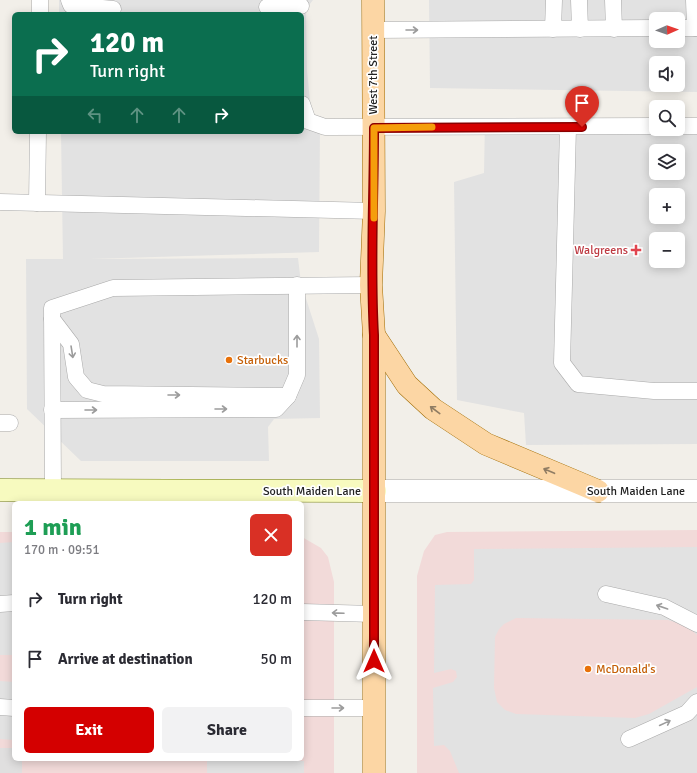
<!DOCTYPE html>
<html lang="en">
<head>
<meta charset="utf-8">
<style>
  :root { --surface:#fff; --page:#f2f2f3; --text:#2b2b33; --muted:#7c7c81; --accent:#d40000 }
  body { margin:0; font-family:Signika,sans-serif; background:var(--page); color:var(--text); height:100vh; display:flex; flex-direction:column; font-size:15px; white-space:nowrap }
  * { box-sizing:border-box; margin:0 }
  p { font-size:13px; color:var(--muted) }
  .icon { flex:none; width:22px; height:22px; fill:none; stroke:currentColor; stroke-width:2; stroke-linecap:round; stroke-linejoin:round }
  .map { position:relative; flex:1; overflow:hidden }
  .side { position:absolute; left:12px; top:501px; width:292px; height:260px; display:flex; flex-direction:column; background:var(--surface); border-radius:6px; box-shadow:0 2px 10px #0003 }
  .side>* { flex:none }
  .guide { position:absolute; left:12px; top:12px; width:292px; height:122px; border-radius:6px; box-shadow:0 2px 10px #0003; background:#0b6e4f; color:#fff; overflow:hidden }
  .needle { width:26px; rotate:88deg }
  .buttons { position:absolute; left:649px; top:12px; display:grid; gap:8px }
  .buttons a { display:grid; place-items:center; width:36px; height:36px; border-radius:6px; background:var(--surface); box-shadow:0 2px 10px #0003; font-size:20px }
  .pin { position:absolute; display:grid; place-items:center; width:34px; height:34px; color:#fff; margin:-41px -17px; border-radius:50% 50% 50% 0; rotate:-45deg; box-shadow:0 0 4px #0007 }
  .pin .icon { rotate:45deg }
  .me { position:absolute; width:44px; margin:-22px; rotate:0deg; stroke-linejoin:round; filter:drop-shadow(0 0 3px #0008) }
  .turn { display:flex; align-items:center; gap:14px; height:84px; padding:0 12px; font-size:18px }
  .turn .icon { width:52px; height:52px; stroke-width:2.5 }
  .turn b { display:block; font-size:28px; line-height:34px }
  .lanes { display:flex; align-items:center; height:38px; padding:0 12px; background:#0003; justify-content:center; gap:20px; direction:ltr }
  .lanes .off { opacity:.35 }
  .round { display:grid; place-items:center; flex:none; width:42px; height:42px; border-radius:6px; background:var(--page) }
  .head { display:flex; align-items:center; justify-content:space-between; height:68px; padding:0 12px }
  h1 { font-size:24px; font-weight:800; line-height:30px; color:#1e9e55 }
  .cta { display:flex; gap:8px; margin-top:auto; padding:8px 12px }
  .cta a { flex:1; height:46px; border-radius:6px; background:var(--accent); color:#fff; font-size:16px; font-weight:800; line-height:46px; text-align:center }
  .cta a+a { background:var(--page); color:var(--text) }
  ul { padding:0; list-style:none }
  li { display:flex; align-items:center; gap:12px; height:60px; padding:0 12px }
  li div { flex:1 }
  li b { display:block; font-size:15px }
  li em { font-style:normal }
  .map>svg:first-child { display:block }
  .residential { fill:#e0dfdf }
  .commercial { fill:#f2dad9 }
  .parking { fill:#e2e2e2; fill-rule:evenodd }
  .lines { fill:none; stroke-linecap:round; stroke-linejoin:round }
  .service-casing { stroke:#a9a9a9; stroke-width:17 }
  .tertiary-casing { stroke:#a9a9a9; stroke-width:23 }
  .secondary-casing { stroke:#707d05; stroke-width:23 }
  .primary-casing { stroke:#a06b00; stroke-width:23 }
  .service { stroke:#fff; stroke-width:16 }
  .tertiary { stroke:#fff; stroke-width:22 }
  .secondary { stroke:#f7fabf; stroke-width:22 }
  .primary { stroke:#fcd6a4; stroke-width:22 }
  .oneway { stroke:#9c9c9c }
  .oneway2 { stroke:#8f7c63 }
  .route-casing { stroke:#8a0000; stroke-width:10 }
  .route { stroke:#d40000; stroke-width:7 }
  .slow { stroke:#f59e0b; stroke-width:7 }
  .health-dot { fill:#e0444e; stroke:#fff; stroke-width:1.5 }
  .food-dot { fill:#e8710a; stroke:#fff; stroke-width:1.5 }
  .labels { text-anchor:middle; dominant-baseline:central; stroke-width:3.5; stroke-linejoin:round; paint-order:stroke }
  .street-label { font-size:12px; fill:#222; stroke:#fff }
  .health-label { font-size:12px; fill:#be3a42; stroke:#fff; text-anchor:end }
  .food-label { font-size:12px; fill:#c56008; stroke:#fff; text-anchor:start }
</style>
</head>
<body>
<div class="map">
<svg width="697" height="773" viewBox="0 0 697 773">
  <rect width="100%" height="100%" fill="#f2efe9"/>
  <path class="residential" d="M0,748h14v11h8v14h-22z"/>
  <g class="commercial">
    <path d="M697,530v243h-280v-197l7,-25 11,-16 12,-3z"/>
    <rect x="0" y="532" width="14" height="216"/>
    <path d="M302,537l19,11 7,9 6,25v191h-312v-14h280z"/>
  </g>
  <g class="parking">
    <path d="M59,0h254l-7,9 1,62 4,39 9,16 -1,126 -230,7 209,-1 3,25 18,56 1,79 -46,1 -6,8 1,34h-188l-54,-52 -1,-150h37l-2,-127h241v-118h-243z"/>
    <path d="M429,0h268v92l-267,-4zM656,19h22v22h-22zM656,63h22v22h-22z"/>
    <path d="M485,119l171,10h22l19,-9v324l-171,1 -2,-32 -67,-13 -3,-218 30,-9zM656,151h22v22h-22zM656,195h22v22h-22zM656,239h22v22h-22z"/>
    <path d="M14,542v113h-14v-112z"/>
    <path d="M697,547v88l-10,-9 -19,-6 -152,-2 -12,6 -5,5 -4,8 -1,51 3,14 8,8 11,4 119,4 14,-4 48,-27v86h-238l-9,-22 -6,-6 -10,1 -1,-58 20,-6 4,-5 -1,-6 -5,-2 -17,4 1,-88 36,-1 3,-4v-31z"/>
    <path d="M0,681l14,1v58l-14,-1z"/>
    <path d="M207,759l97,2v12h-97z"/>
  </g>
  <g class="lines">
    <defs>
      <g id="service">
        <path d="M69,0l2,5 42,4"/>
        <path d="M579,0l1,29"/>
        <path d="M613,0l1,29"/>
        <path d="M694,0l1,28"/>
        <path d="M267,7l34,-1"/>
        <path d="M40,14v-14"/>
        <path d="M678,28h19"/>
        <path d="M553,29l1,-29"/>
        <path d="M373,30l283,-2"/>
        <path d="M302,104l6,17 17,6 331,-1"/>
        <path d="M678,126h19"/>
        <path d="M568,127l-6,236 16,21 76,7h43"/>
        <path d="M0,202l374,9"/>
        <path d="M37,203l1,-71"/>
        <path d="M52,319l19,25 5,33 11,13 16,4 185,2"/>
        <path d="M52,410l224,-1 12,-13 9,-21v-90"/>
        <path d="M0,423h10"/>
        <path d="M53,490l-1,-182 61,-20 258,-3"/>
        <path d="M606,594l58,13 33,17"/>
        <path d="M0,604l14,-1"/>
        <path d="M302,612l72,2"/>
        <path d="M0,707l14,1"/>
        <path d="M302,708h72"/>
        <path d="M629,739l58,-26 10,-11"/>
      </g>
      <path id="tertiary" d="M375,491h322"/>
      <path id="secondary" d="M0,490l375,1"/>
      <g id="primary">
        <path d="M373,0l1,211 -3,74 3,50v438"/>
        <path d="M374,335l33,50 26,24 53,35 112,47"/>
      </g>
    </defs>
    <use href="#service" class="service-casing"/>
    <use href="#tertiary" class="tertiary-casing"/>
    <use href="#secondary" class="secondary-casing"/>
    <use href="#primary" class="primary-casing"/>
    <use href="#service" class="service"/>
    <use href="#tertiary" class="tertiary"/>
    <use href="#secondary" class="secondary"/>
    <use href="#primary" class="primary"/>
  </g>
  <defs><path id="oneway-shaft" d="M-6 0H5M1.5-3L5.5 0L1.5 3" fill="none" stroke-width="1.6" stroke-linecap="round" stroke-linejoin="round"/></defs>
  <g class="oneway">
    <use href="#oneway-shaft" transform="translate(412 30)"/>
    <use href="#oneway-shaft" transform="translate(297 341) rotate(-90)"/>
    <use href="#oneway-shaft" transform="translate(72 352) rotate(81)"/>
    <use href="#oneway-shaft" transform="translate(174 395)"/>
    <use href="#oneway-shaft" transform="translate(221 409)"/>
    <use href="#oneway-shaft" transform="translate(91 410)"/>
    <use href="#oneway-shaft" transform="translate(662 607) rotate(-161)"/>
    <use href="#oneway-shaft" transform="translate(338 613) rotate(-178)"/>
    <use href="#oneway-shaft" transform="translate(338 708)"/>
    <use href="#oneway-shaft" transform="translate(665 723) rotate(-25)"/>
  </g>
  <g class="oneway2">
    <use href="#oneway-shaft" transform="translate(435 410) rotate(-143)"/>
    <use href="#oneway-shaft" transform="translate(549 471) rotate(-157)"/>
  </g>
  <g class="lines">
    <defs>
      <path id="route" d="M374,661v-326c-4,-69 0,-138 0,-207l208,-1"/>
    </defs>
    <use href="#route" class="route-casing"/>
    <use href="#route" class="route"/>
    <path class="slow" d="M374,218v-90l58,-1"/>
  </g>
  <path class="health-dot" d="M634 244h4v4h4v4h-4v4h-4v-4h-4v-4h4z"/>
  <g class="food-dot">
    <circle cx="229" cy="360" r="4"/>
    <circle cx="588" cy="669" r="4"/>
  </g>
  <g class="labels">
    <g class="street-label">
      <text transform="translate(373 75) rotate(-90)">West 7th Street</text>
      <text x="312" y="491">South Maiden Lane</text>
      <text x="636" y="491">South Maiden Lane</text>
    </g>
    <g class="health-label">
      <text x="628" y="250">Walgreens</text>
    </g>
    <g class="food-label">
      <text x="237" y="360">Starbucks</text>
      <text x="596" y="669">McDonald's</text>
    </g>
  </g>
</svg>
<div class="buttons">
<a><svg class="needle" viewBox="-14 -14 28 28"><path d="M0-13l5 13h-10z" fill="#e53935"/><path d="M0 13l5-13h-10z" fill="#7c7c81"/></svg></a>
<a><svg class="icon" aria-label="sound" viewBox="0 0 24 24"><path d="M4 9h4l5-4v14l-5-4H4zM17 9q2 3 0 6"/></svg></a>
<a><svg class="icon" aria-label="search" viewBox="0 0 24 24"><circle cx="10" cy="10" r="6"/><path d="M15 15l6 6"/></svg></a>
<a><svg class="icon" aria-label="layers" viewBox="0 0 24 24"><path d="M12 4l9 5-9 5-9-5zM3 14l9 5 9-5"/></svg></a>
<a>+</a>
<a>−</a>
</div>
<div class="pin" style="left:582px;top:127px;background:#d93025"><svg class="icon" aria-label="arrive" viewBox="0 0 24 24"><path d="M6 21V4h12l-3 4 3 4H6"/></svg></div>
<svg class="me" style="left:374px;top:661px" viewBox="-20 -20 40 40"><path d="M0-17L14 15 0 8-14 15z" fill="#d40000" stroke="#fff" stroke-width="4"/></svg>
<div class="guide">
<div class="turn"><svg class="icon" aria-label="right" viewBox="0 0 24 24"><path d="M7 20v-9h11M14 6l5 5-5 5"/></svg><div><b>120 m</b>Turn right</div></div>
<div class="lanes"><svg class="icon off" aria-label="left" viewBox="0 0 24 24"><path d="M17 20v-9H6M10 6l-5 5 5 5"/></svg><svg class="icon off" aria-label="ahead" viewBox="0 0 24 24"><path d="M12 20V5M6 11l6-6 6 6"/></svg><svg class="icon off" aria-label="ahead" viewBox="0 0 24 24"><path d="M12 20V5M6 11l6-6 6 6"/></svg><svg class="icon" aria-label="right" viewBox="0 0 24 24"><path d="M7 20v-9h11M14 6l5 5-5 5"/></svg></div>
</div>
<section class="side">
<div class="head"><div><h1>1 min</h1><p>170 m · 09:51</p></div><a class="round" style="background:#d93025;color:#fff"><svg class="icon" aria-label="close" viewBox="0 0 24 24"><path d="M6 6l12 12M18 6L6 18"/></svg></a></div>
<ul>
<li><svg class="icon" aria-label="right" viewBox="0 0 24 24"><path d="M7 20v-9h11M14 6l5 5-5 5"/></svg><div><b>Turn right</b></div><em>120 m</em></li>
<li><svg class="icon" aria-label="arrive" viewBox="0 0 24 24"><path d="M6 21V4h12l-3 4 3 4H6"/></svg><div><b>Arrive at destination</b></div><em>50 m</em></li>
</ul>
<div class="cta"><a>Exit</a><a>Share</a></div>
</section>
</div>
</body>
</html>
